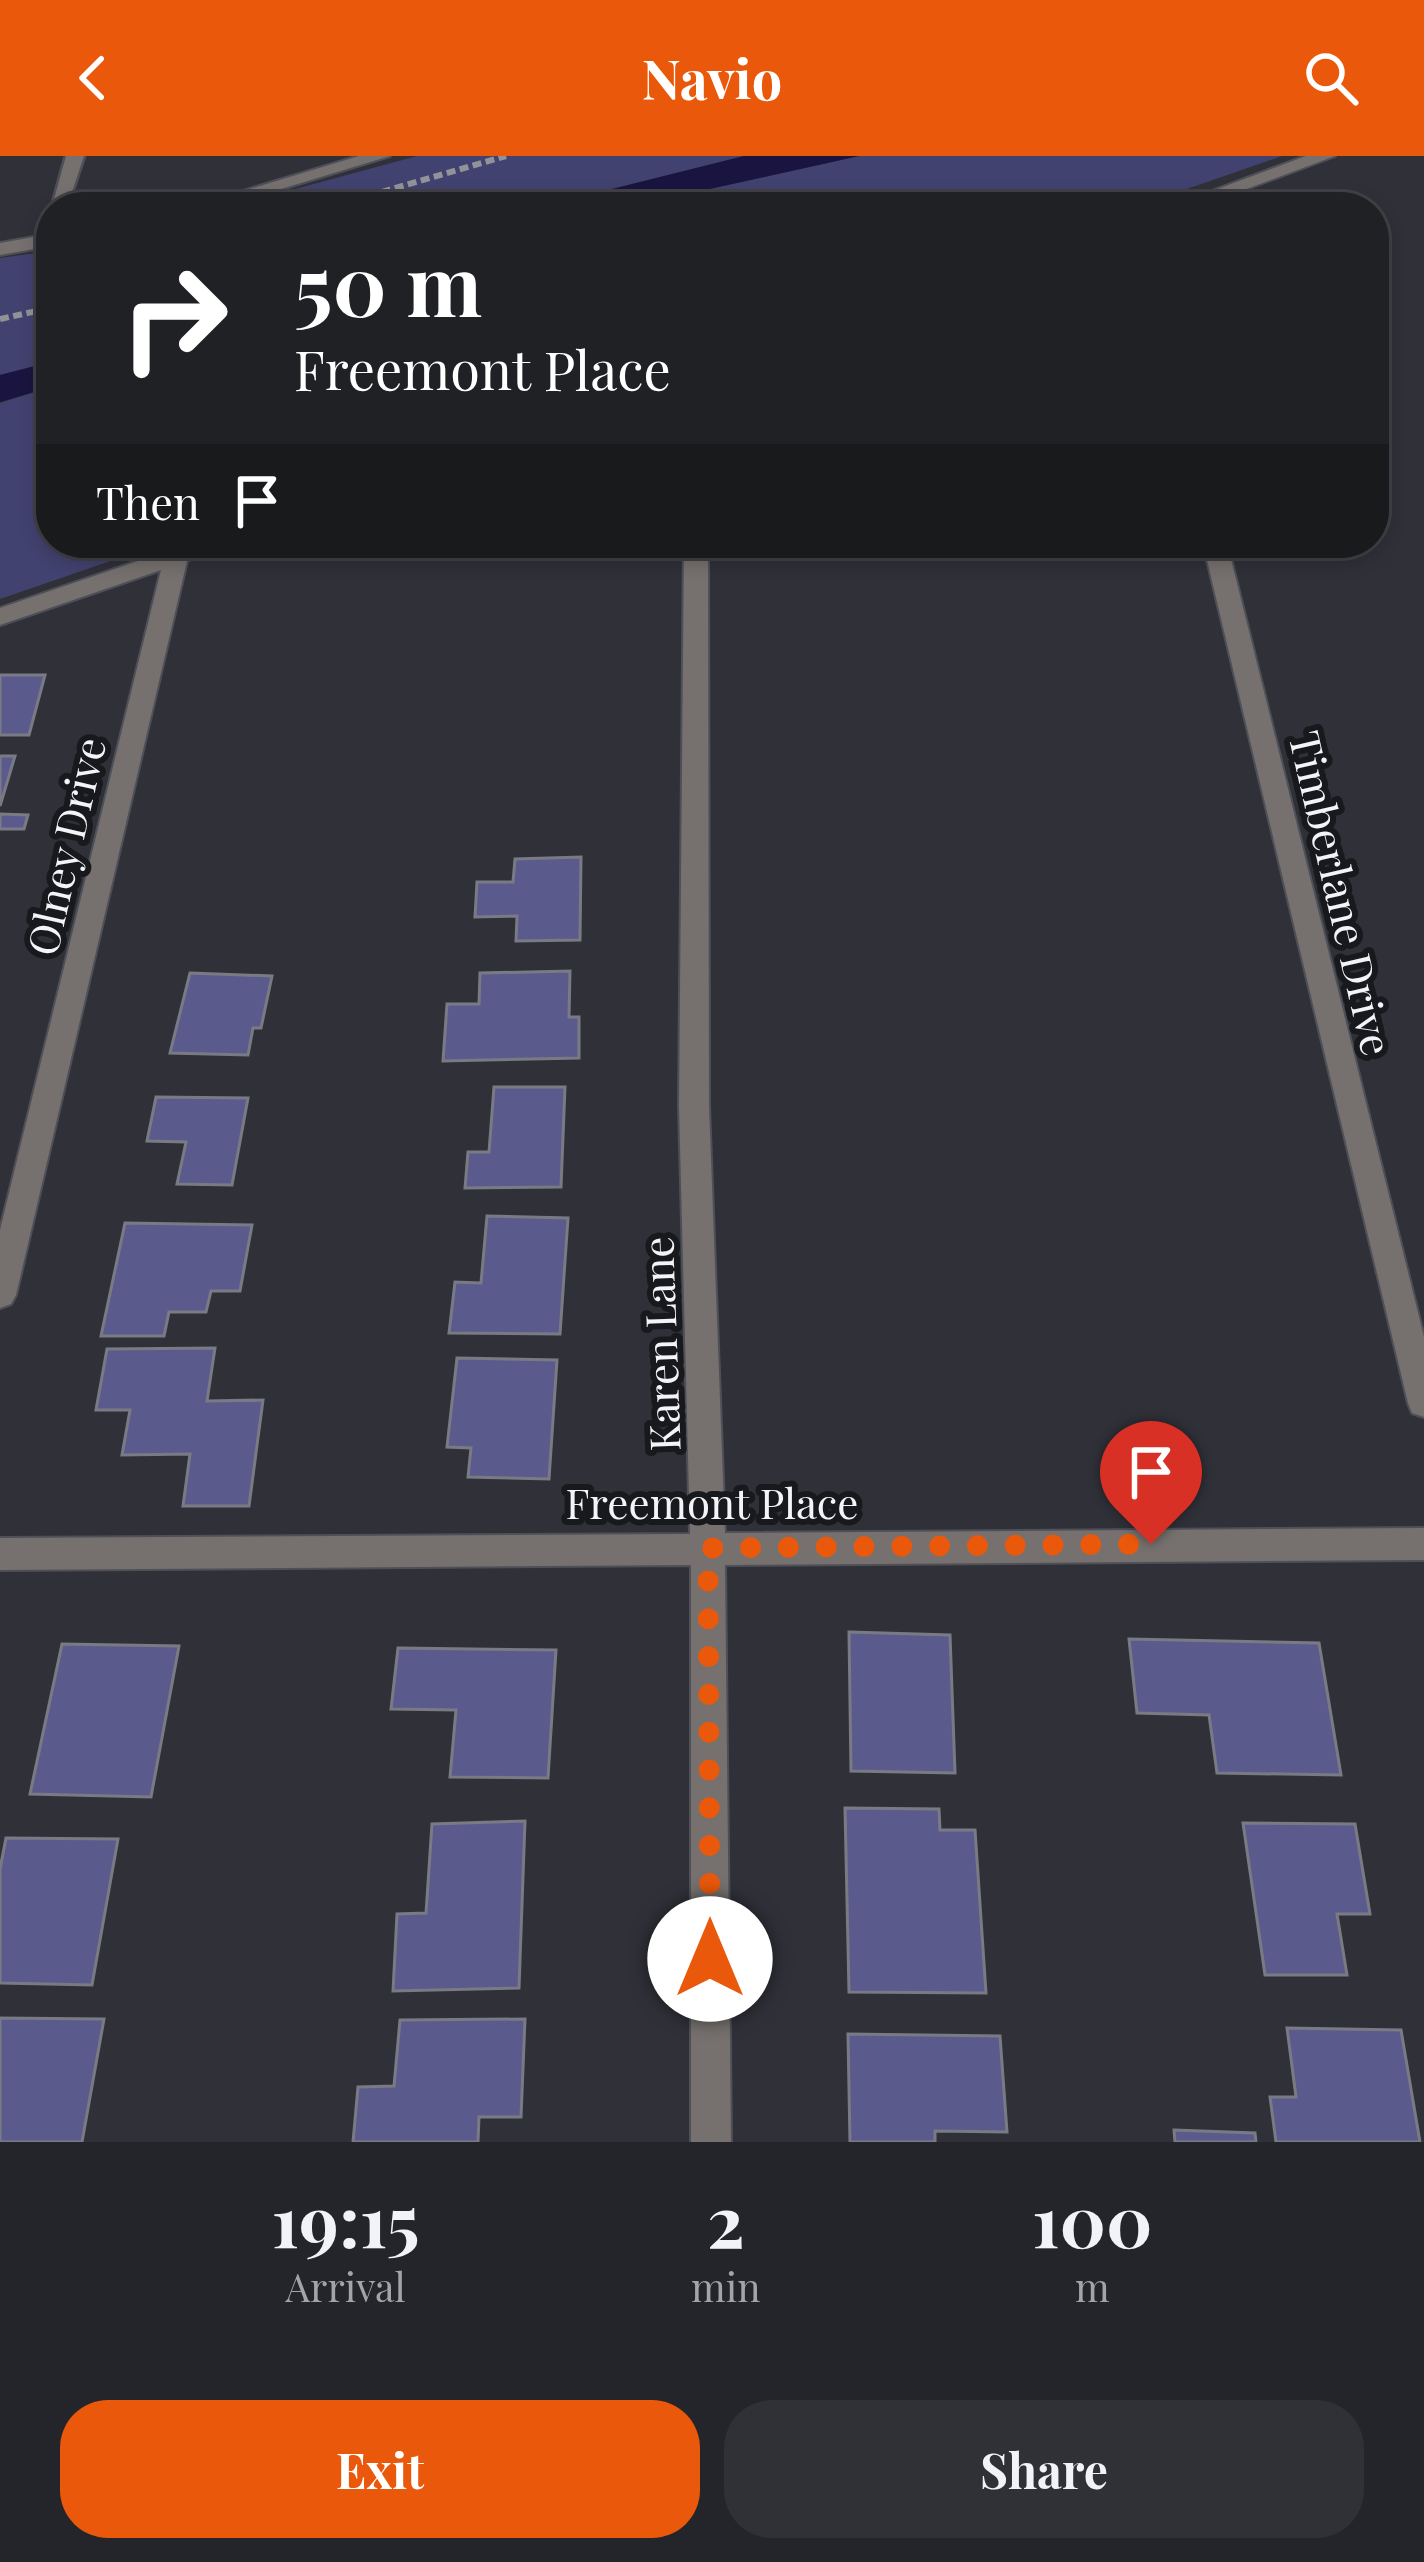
<!DOCTYPE html>
<html lang="en">
<head>
<meta charset="utf-8">
<style>
  :root { --surface:#24242b; --page:#303037; --text:#f1f3f6; --muted:#a3a4a9; --line:#414147; --accent:#ea580c }
  body { margin:0; font-family:"Playfair Display",serif; background:var(--page); color:var(--text); height:100vh; display:flex; flex-direction:column; font-size:45px; white-space:nowrap }
  * { box-sizing:border-box; margin:0 }
  p { font-size:39px; color:var(--muted) }
  .icon { flex:none; width:66px; height:66px; fill:none; stroke:currentColor; stroke-width:2; stroke-linecap:round; stroke-linejoin:round }
  .map { position:relative; height:1986px; overflow:hidden }
  .sheet { display:flex; flex-direction:column; background:var(--surface); flex:1 }
  .sheet>* { flex:none }
  .hud { position:absolute; left:36px; top:36px; width:1353px; height:366px; border-radius:48px; box-shadow:0 6px 18px #0003,0 0 0 3px var(--line); background:#202124; color:#fff; overflow:hidden }
  .pin { position:absolute; display:grid; place-items:center; width:102px; height:102px; color:#fff; margin:-123px -51px; border-radius:50% 50% 50% 0; rotate:-45deg; box-shadow:0 0 12px #0007 }
  .pin .icon { rotate:45deg }
  .me { position:absolute; width:132px; margin:-66px; rotate:0deg; stroke-linejoin:round; filter:drop-shadow(0 0 9px #0008) }
  .turn { display:flex; align-items:center; gap:42px; height:252px; padding:0 60px; font-size:54px }
  .turn .icon { width:156px; height:156px; stroke-width:2.5 }
  .turn b { display:block; font-size:84px; line-height:102px }
  .then { display:flex; align-items:center; height:114px; padding:0 60px; background:#0003; gap:24px; font-size:45px }
  .eta { display:flex; justify-content:space-evenly; align-items:center; height:204px; text-align:center }
  .eta b { font-size:72px; font-weight:700; line-height:84px }
  .cta { display:flex; gap:24px; margin-top:auto; padding:24px 60px }
  .cta a { flex:1; height:138px; border-radius:48px; background:var(--accent); color:#fff; font-size:48px; font-weight:700; line-height:138px; text-align:center }
  .cta a+a { background:var(--page); color:var(--text) }
  header { display:flex; justify-content:space-between; align-items:center; height:156px; padding:0 60px; background:var(--accent); color:#fff; font-size:54px; font-weight:700 }
  .map>svg:first-child { display:block }
  .green { fill:#424270 }
  .water { fill:#191540 }
  .building { fill:#5a5b8c; stroke:#7a7a85; stroke-width:3 }
  .lines { fill:none; stroke-linecap:round; stroke-linejoin:round }
  .service-casing { stroke:#4f4f58; stroke-width:5 }
  .minor-casing { stroke:#4f4f58; stroke-width:4 }
  .tertiary-casing { stroke:#4f4f58; stroke-width:4 }
  .path { stroke:#929299; stroke-width:6; stroke-dasharray:9 4.5; stroke-linecap:butt }
  .service { fill:#76716e; fill-rule:evenodd }
  .minor { fill:#76716e; fill-rule:evenodd }
  .tertiary { fill:#76716e; fill-rule:evenodd }
  .route { stroke:#ea580c; stroke-width:21; stroke-dasharray:0 37.8 }
  .labels { text-anchor:middle; dominant-baseline:central; stroke-width:12; stroke-linejoin:round; paint-order:stroke }
  .street-label { font-size:42px; fill:#f3f3f9; stroke:#18191d }
</style>
</head>
<body>
<header><svg class="icon" aria-label="back" viewBox="0 0 24 24"><path d="M15 5l-7 7 7 7"/></svg>Navio<svg class="icon" aria-label="search" viewBox="0 0 24 24"><circle cx="10" cy="10" r="6"/><path d="M15 15l6 6"/></svg></header>
<div class="map">
<svg width="1424" height="1986" viewBox="0 0 1424 1986">
  <rect width="100%" height="100%" fill="#303039"/>
  <g class="green">
    <path d="M417,0h327l-204,51h-311z"/>
    <path d="M859,0h423l-147,51h-507z"/>
    <path d="M51,95v111l-51,13v-117z"/>
    <path d="M51,231v156h112l-163,56v-196z"/>
  </g>
  <g class="water">
    <path d="M744,0h115l-231,51h-88z"/>
    <path d="M51,206v25l-51,15v-27z"/>
  </g>
  <g class="building">
    <path d="M0,519h45l-16,60h-29z"/>
    <path d="M0,600h15l-15,50z"/>
    <path d="M0,658l28,1 -4,14h-24z"/>
    <path d="M581,701l-1,83 -64,1 1,-25 -42,1 2,-35h36l2,-23z"/>
    <path d="M570,815l-1,46h10v41l-136,3 4,-57h32l1,-31z"/>
    <path d="M190,817l82,3 -11,52h-8l-5,27 -78,-2z"/>
    <path d="M494,931h71l-4,100 -96,1 3,-36h21z"/>
    <path d="M156,941l92,1 -16,87 -55,-1 9,-42 -39,-1z"/>
    <path d="M487,1060l81,2 -8,116 -111,-1 6,-51 26,1z"/>
    <path d="M125,1067l127,2 -12,66h-29l-5,21h-37l-5,24h-63z"/>
    <path d="M215,1192l-8,53 56,-1 -14,106h-66l7,-52 -68,1 8,-45h-34l11,-61z"/>
    <path d="M457,1202l100,2 -8,119 -81,-2 3,-29 -24,-1z"/>
    <path d="M849,1476l101,3 5,138 -104,-2z"/>
    <path d="M1129,1483l190,4 22,132 -124,-2 -8,-58 -72,-2z"/>
    <path d="M62,1488l117,2 -28,151 -121,-3z"/>
    <path d="M398,1492l158,2 -8,128 -98,-1 6,-67 -65,-1z"/>
    <path d="M845,1652l94,1 1,21h35l11,163 -137,-1z"/>
    <path d="M525,1665l-6,167 -126,3 4,-77 29,-1 6,-89z"/>
    <path d="M1243,1667l112,1 15,90h-33l10,61h-82z"/>
    <path d="M6,1682l112,1 -26,146 -92,-2v-114z"/>
    <path d="M0,1862l104,1 -22,123h-82z"/>
    <path d="M525,1863l-4,98h-42l-1,25h-125l5,-55 36,-1 6,-66z"/>
    <path d="M1287,1872l114,2 19,112h-144l-6,-45h26z"/>
    <path d="M848,1878l152,2 7,96 -72,-1v11h-85z"/>
    <path d="M1174,1974l81,3 1,9h-81z"/>
  </g>
  <g class="lines">
    <defs>
      <path id="service" d="M66,0h18l-17,51 -16,3z"/>
      <g id="minor">
        <path d="M1306,0h29l-137,51h-29z"/>
        <path d="M191,387h36l-40,18 -171,734 -5,9 -11,4v-78l161,-660 -161,55v-17z"/>
        <path d="M684,387h24l1,563 16,427 699,-5v32l-699,5 6,577h-40v-577l-691,5v-32l690,-4 -11,-428z"/>
        <path d="M1203,387h24l197,794v80l-12,-4 -4,-10z"/>
      </g>
      <g id="tertiary">
        <path d="M359,0h31l-168,51h-32z"/>
        <path d="M51,78v12l-51,9v-12z"/>
      </g>
    </defs>
    <use href="#service" class="service-casing"/>
    <use href="#minor" class="minor-casing"/>
    <use href="#tertiary" class="tertiary-casing"/>
    <g class="path">
      <path d="M330,51l176,-51"/>
      <path d="M0,163l51,-11"/>
    </g>
    <use href="#service" class="service"/>
    <use href="#minor" class="minor"/>
    <use href="#tertiary" class="tertiary"/>
  </g>
  <g class="lines">
    <path class="route" d="M710,1803l-2,-411 443,-4"/>
  </g>
  <g class="labels">
    <g class="street-label">
      <text transform="translate(65 690) rotate(-77)">Olney Drive</text>
      <text transform="translate(1342 737) rotate(77)">Timberlane Drive</text>
      <text transform="translate(660 1188) rotate(-92)">Karen Lane</text>
      <text x="712" y="1346">Freemont Place</text>
    </g>
  </g>
</svg>
<div class="pin" style="left:1151px;top:1388px;background:#d93025"><svg class="icon" aria-label="arrive" viewBox="0 0 24 24"><path d="M6 21V4h12l-3 4 3 4H6"/></svg></div>
<svg class="me" style="left:710px;top:1803px" viewBox="-20 -20 40 40"><circle r="19" fill="#fff"/><path d="M0-13L10 11 0 6-10 11z" fill="#ea580c"/></svg>
<div class="hud">
<div class="turn"><svg class="icon" aria-label="right" viewBox="0 0 24 24"><path d="M7 20v-9h11M14 6l5 5-5 5"/></svg><div><b>50 m</b>Freemont Place</div></div>
<div class="then">Then<svg class="icon" aria-label="arrive" viewBox="0 0 24 24"><path d="M6 21V4h12l-3 4 3 4H6"/></svg></div>
</div>
</div>
<section class="sheet">
<div class="eta">
<div><b>19:15</b><p>Arrival</p></div>
<div><b>2</b><p>min</p></div>
<div><b>100</b><p>m</p></div>
</div>
<div class="cta"><a>Exit</a><a>Share</a></div>
</section>
</body>
</html>
